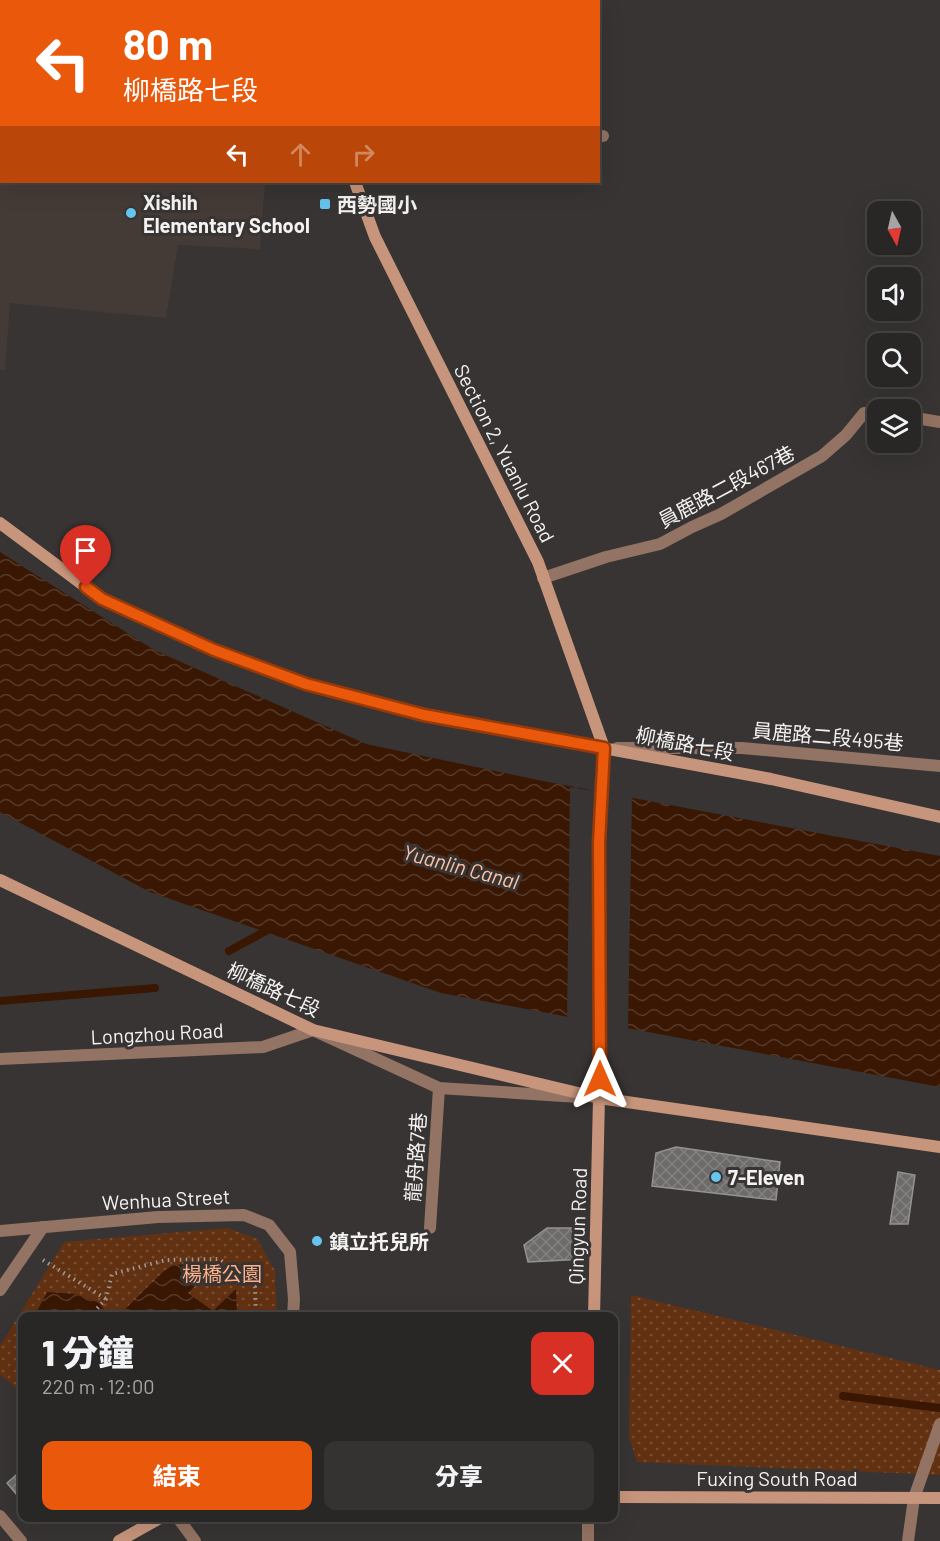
<!DOCTYPE html>
<html lang="zh-TW">
<head>
<meta charset="utf-8">
<style>
  :root { --surface:#292726; --page:#353332; --text:#f1f3f6; --muted:#a5a5a7; --line:#454443; --accent:#ea580c }
  body { margin:0; font-family:Barlow,"Noto Sans TC",sans-serif; background:var(--page); color:var(--text); height:100vh; display:flex; flex-direction:column; font-size:22px; white-space:nowrap }
  * { box-sizing:border-box; margin:0 }
  p { font-size:20px; color:var(--muted) }
  .icon { flex:none; width:33px; height:33px; fill:none; stroke:currentColor; stroke-width:2; stroke-linecap:round; stroke-linejoin:round }
  .map { position:relative; flex:1; overflow:hidden }
  .panel { position:absolute; left:18px; top:1312px; width:600px; height:210px; display:flex; flex-direction:column; background:var(--surface); border-radius:12px; box-shadow:0 6px 24px #0002,0 0 0 2px var(--line) }
  .panel>* { flex:none }
  .top-card { position:absolute; left:0px; top:0px; width:600px; height:183px; box-shadow:0 6px 24px #0002,0 0 0 2px var(--line); background:#ea580c; color:#fff; overflow:hidden }
  .needle { width:39px; rotate:172deg }
  .tools { position:absolute; left:867px; top:201px; display:grid; gap:12px }
  .tools a { display:grid; place-items:center; width:54px; height:54px; border-radius:12px; background:var(--surface); box-shadow:0 6px 24px #0002,0 0 0 2px var(--line); font-size:30px }
  .pin { position:absolute; display:grid; place-items:center; width:51px; height:51px; color:#fff; margin:-62px -26px; border-radius:50% 50% 50% 0; rotate:-45deg; box-shadow:0 0 6px #0007 }
  .pin .icon { rotate:45deg }
  .me { position:absolute; width:66px; margin:-33px; rotate:0deg; stroke-linejoin:round; filter:drop-shadow(0 0 4px #0008) }
  .turn { display:flex; align-items:center; gap:21px; height:126px; padding:0 24px; font-size:27px }
  .turn .icon { width:78px; height:78px; stroke-width:2.5 }
  .turn b { display:block; font-size:42px; line-height:51px }
  .lanes { display:flex; align-items:center; height:57px; padding:0 24px; background:#0003; justify-content:center; gap:30px; direction:ltr }
  .lanes .off { opacity:.35 }
  .round { display:grid; place-items:center; flex:none; width:63px; height:63px; border-radius:12px; background:var(--page) }
  .overview { display:flex; align-items:center; justify-content:space-between; height:102px; padding:0 24px }
  h1 { font-size:36px; font-weight:800; line-height:45px }
  .button { display:flex; gap:12px; margin-top:auto; padding:12px 24px }
  .button a { flex:1; height:69px; border-radius:12px; background:var(--accent); color:#fff; font-size:24px; font-weight:800; line-height:69px; text-align:center }
  .button a+a { background:var(--page); color:var(--text) }
  .map>svg:first-child { display:block }
  .built { fill:#443b37 }
  .grass { fill:url(#grass-dots) }
  .water { fill:url(#water-waves) }
  .pier { fill:#373433 }
  .lines { fill:none; stroke-linecap:round; stroke-linejoin:round }
  .stream { stroke:#391703; stroke-width:8 }
  .building { fill:url(#building-cross-hatch); stroke:#949290; stroke-width:1.5 }
  .path { stroke:#9f9d9c; stroke-width:4; stroke-dasharray:1.5 4.5; stroke-linecap:butt }
  .lane { stroke:#937363; stroke-width:12 }
  .street { stroke:#937363; stroke-width:12 }
  .secondary { stroke:#c7957b; stroke-width:12 }
  .route-casing { stroke:#983908; stroke-width:15 }
  .route { stroke:#ea580c; stroke-width:10 }
  .poi-dot { fill:#65c5ee; stroke:#373433; stroke-width:2 }
  .labels { text-anchor:middle; dominant-baseline:central; stroke-width:6; stroke-linejoin:round; paint-order:stroke }
  .poi-label { font-size:20px; font-weight:bold; fill:#f5f3f2; stroke:#373433; text-anchor:start }
  .street-label { font-size:20px; fill:#f5f3f2; stroke:#373433 }
  .park-label { font-size:20px; fill:#ffb087; stroke:#373433 }
  .water-label { font-size:21px; font-style:italic; fill:#fcc1a2; stroke:#373433 }
</style>
</head>
<body>
<div class="map">
<svg width="940" height="1541" viewBox="0 0 940 1541">
  <defs>
    <pattern id="grass-dots" width="8" height="8" patternUnits="userSpaceOnUse" patternTransform="scale(1.5)"><rect width="8" height="8" fill="#623112"/><path d="M2 2h.1M6 6h.1" fill="none" stroke="#794f35" stroke-width="1.8" stroke-linecap="round"/></pattern>
    <pattern id="water-waves" width="16" height="10" patternUnits="userSpaceOnUse" patternTransform="scale(1.5)"><rect width="16" height="10" fill="#391703"/><path d="M0 5q4-4 8 0t8 0" fill="none" stroke="#563928"/></pattern>
    <pattern id="building-cross-hatch" width="8" height="8" patternUnits="userSpaceOnUse" patternTransform="scale(1.5)"><rect width="8" height="8" fill="#6d6b69"/><path d="M0 0l8 8M0 8l8-8" fill="none" stroke="#82817f"/></pattern>
  </defs>
  <rect width="100%" height="100%" fill="#373433"/>
  <path class="built" d="M0,0h279v2h-277v180h263l-5,67 -82,-4 -12,73 -156,-15 -5,67h-5z"/>
  <g class="grass">
    <path d="M228,1228l29,11 18,32 2,46h-255v76l-22,-18v-29l64,-104z"/>
    <path d="M631,1295l309,75v105l-303,-13 -8,-26z"/>
  </g>
  <g class="water">
    <path d="M0,552l154,98 212,94 182,38 392,74v231l-499,-94 -291,-101 -150,-80z"/>
    <path d="M198,1264l18,1 -28,28 25,18 23,-22 1,28h-120l53,-52z"/>
    <path d="M47,1292l29,2 23,9 11,14h-76z"/>
  </g>
  <path class="pier" d="M570,787l62,10 -4,235 -61,-12z"/>
  <g class="lines">
    <g class="stream">
      <path d="M229,951l44,-24"/>
      <path d="M0,1001l155,-13"/>
      <path d="M843,1396l97,12"/>
    </g>
  </g>
  <g class="building">
    <path d="M676,1147l104,15 -4,38 -124,-14 4,-33z"/>
    <path d="M898,1172l17,3 -7,49h-18z"/>
    <path d="M547,1228h37l1,31 -57,3 -4,-17z"/>
    <path d="M22,1470v31l-15,-18z"/>
  </g>
  <g class="lines">
    <g class="path">
      <path d="M43,1260l63,39"/>
      <path d="M89,1317l17,-18 6,-25 54,-14 53,-1 36,28 1,30"/>
    </g>
    <g class="lane">
      <path d="M598,136h5"/>
      <path d="M910,417l30,5"/>
      <path d="M543,578l63,-21 54,-13 32,-17 29,-13 101,-58 24,-21 18,-22 14,-1"/>
      <path d="M617,748h125l198,18"/>
      <path d="M430,1228l9,-140"/>
      <path d="M0,1290l43,-63"/>
      <path d="M0,1516l21,25"/>
      <path d="M178,1518l17,23"/>
      <path d="M908,1541l6,-43 26,-74"/>
    </g>
    <g class="street">
      <path d="M0,1059l263,-12 50,-17 126,58 140,9"/>
      <path d="M0,1231l158,-14 86,-2 25,10 21,27 4,47 -1,18"/>
      <path d="M588,1541v-23"/>
    </g>
    <g class="secondary">
      <path d="M318,2l1,-2"/>
      <path d="M355,182l20,55 163,325 66,186 -5,95v255l-5,219"/>
      <path d="M0,523l102,76 112,51 92,34 118,31 347,64 169,38"/>
      <path d="M0,880l313,150 286,68 341,49"/>
      <path d="M614,1497l326,1"/>
      <path d="M119,1541l41,-23"/>
    </g>
  </g>
  <g class="lines">
    <defs>
      <path id="route" d="M86,587l16,12 112,51 92,34 118,31 180,33 -5,95 1,236"/>
    </defs>
    <use href="#route" class="route-casing"/>
    <use href="#route" class="route"/>
  </g>
  <g class="poi-dot">
    <rect x="319" y="198" width="12" height="12" rx="3"/>
    <circle cx="131" cy="213" r="6"/>
    <circle cx="716" cy="1177" r="6"/>
    <circle cx="317" cy="1241" r="6"/>
  </g>
  <g class="labels">
    <g class="poi-label">
      <text x="143" y="202">Xishih<tspan x="143" dy="23">Elementary School</tspan></text>
      <text x="337" y="204">西勢國小</text>
      <text x="728" y="1177">7-Eleven</text>
      <text x="329" y="1241">鎮立托兒所</text>
    </g>
    <g class="street-label">
      <text transform="translate(505 453) rotate(63)">Section 2, Yuanlu Road</text>
      <text transform="translate(726 486) rotate(-28)">員鹿路二段467巷</text>
      <text transform="translate(828 736) rotate(5)">員鹿路二段495巷</text>
      <text transform="translate(685 743) rotate(11)">柳橋路七段</text>
      <text transform="translate(274 989) rotate(25)">柳橋路七段</text>
      <text transform="translate(157 1033) rotate(-3)">Longzhou Road</text>
      <text transform="translate(415 1157) rotate(-86)">龍舟路7巷</text>
      <text transform="translate(166 1199) rotate(-3)">Wenhua Street</text>
      <text transform="translate(577 1226) rotate(-88)">Qingyun Road</text>
      <text x="777" y="1478">Fuxing South Road</text>
    </g>
    <g class="park-label">
      <text x="222" y="1273">楊橋公園</text>
    </g>
    <g class="water-label">
      <text transform="translate(461 866) rotate(15)">Yuanlin Canal</text>
    </g>
  </g>
</svg>
<div class="tools">
<a><svg class="needle" viewBox="-14 -14 28 28"><path d="M0-13l5 13h-10z" fill="#e53935"/><path d="M0 13l5-13h-10z" fill="#a5a5a7"/></svg></a>
<a><svg class="icon" aria-label="sound" viewBox="0 0 24 24"><path d="M4 9h4l5-4v14l-5-4H4zM17 9q2 3 0 6"/></svg></a>
<a><svg class="icon" aria-label="search" viewBox="0 0 24 24"><circle cx="10" cy="10" r="6"/><path d="M15 15l6 6"/></svg></a>
<a><svg class="icon" aria-label="layers" viewBox="0 0 24 24"><path d="M12 4l9 5-9 5-9-5zM3 14l9 5 9-5"/></svg></a>
</div>
<div class="pin" style="left:86px;top:587px;background:#d93025"><svg class="icon" aria-label="arrive" viewBox="0 0 24 24"><path d="M6 21V4h12l-3 4 3 4H6"/></svg></div>
<svg class="me" style="left:600px;top:1079px" viewBox="-20 -20 40 40"><path d="M0-17L14 15 0 8-14 15z" fill="#ea580c" stroke="#fff" stroke-width="4"/></svg>
<div class="top-card">
<div class="turn"><svg class="icon" aria-label="left" viewBox="0 0 24 24"><path d="M17 20v-9H6M10 6l-5 5 5 5"/></svg><div><b>80 m</b>柳橋路七段</div></div>
<div class="lanes"><svg class="icon" aria-label="left" viewBox="0 0 24 24"><path d="M17 20v-9H6M10 6l-5 5 5 5"/></svg><svg class="icon off" aria-label="ahead" viewBox="0 0 24 24"><path d="M12 20V5M6 11l6-6 6 6"/></svg><svg class="icon off" aria-label="right" viewBox="0 0 24 24"><path d="M7 20v-9h11M14 6l5 5-5 5"/></svg></div>
</div>
<section class="panel">
<div class="overview"><div><h1>1 分鐘</h1><p>220 m · 12:00</p></div><a class="round" style="background:#d93025;color:#fff"><svg class="icon" aria-label="close" viewBox="0 0 24 24"><path d="M6 6l12 12M18 6L6 18"/></svg></a></div>
<div class="button"><a>結束</a><a>分享</a></div>
</section>
</div>
</body>
</html>
